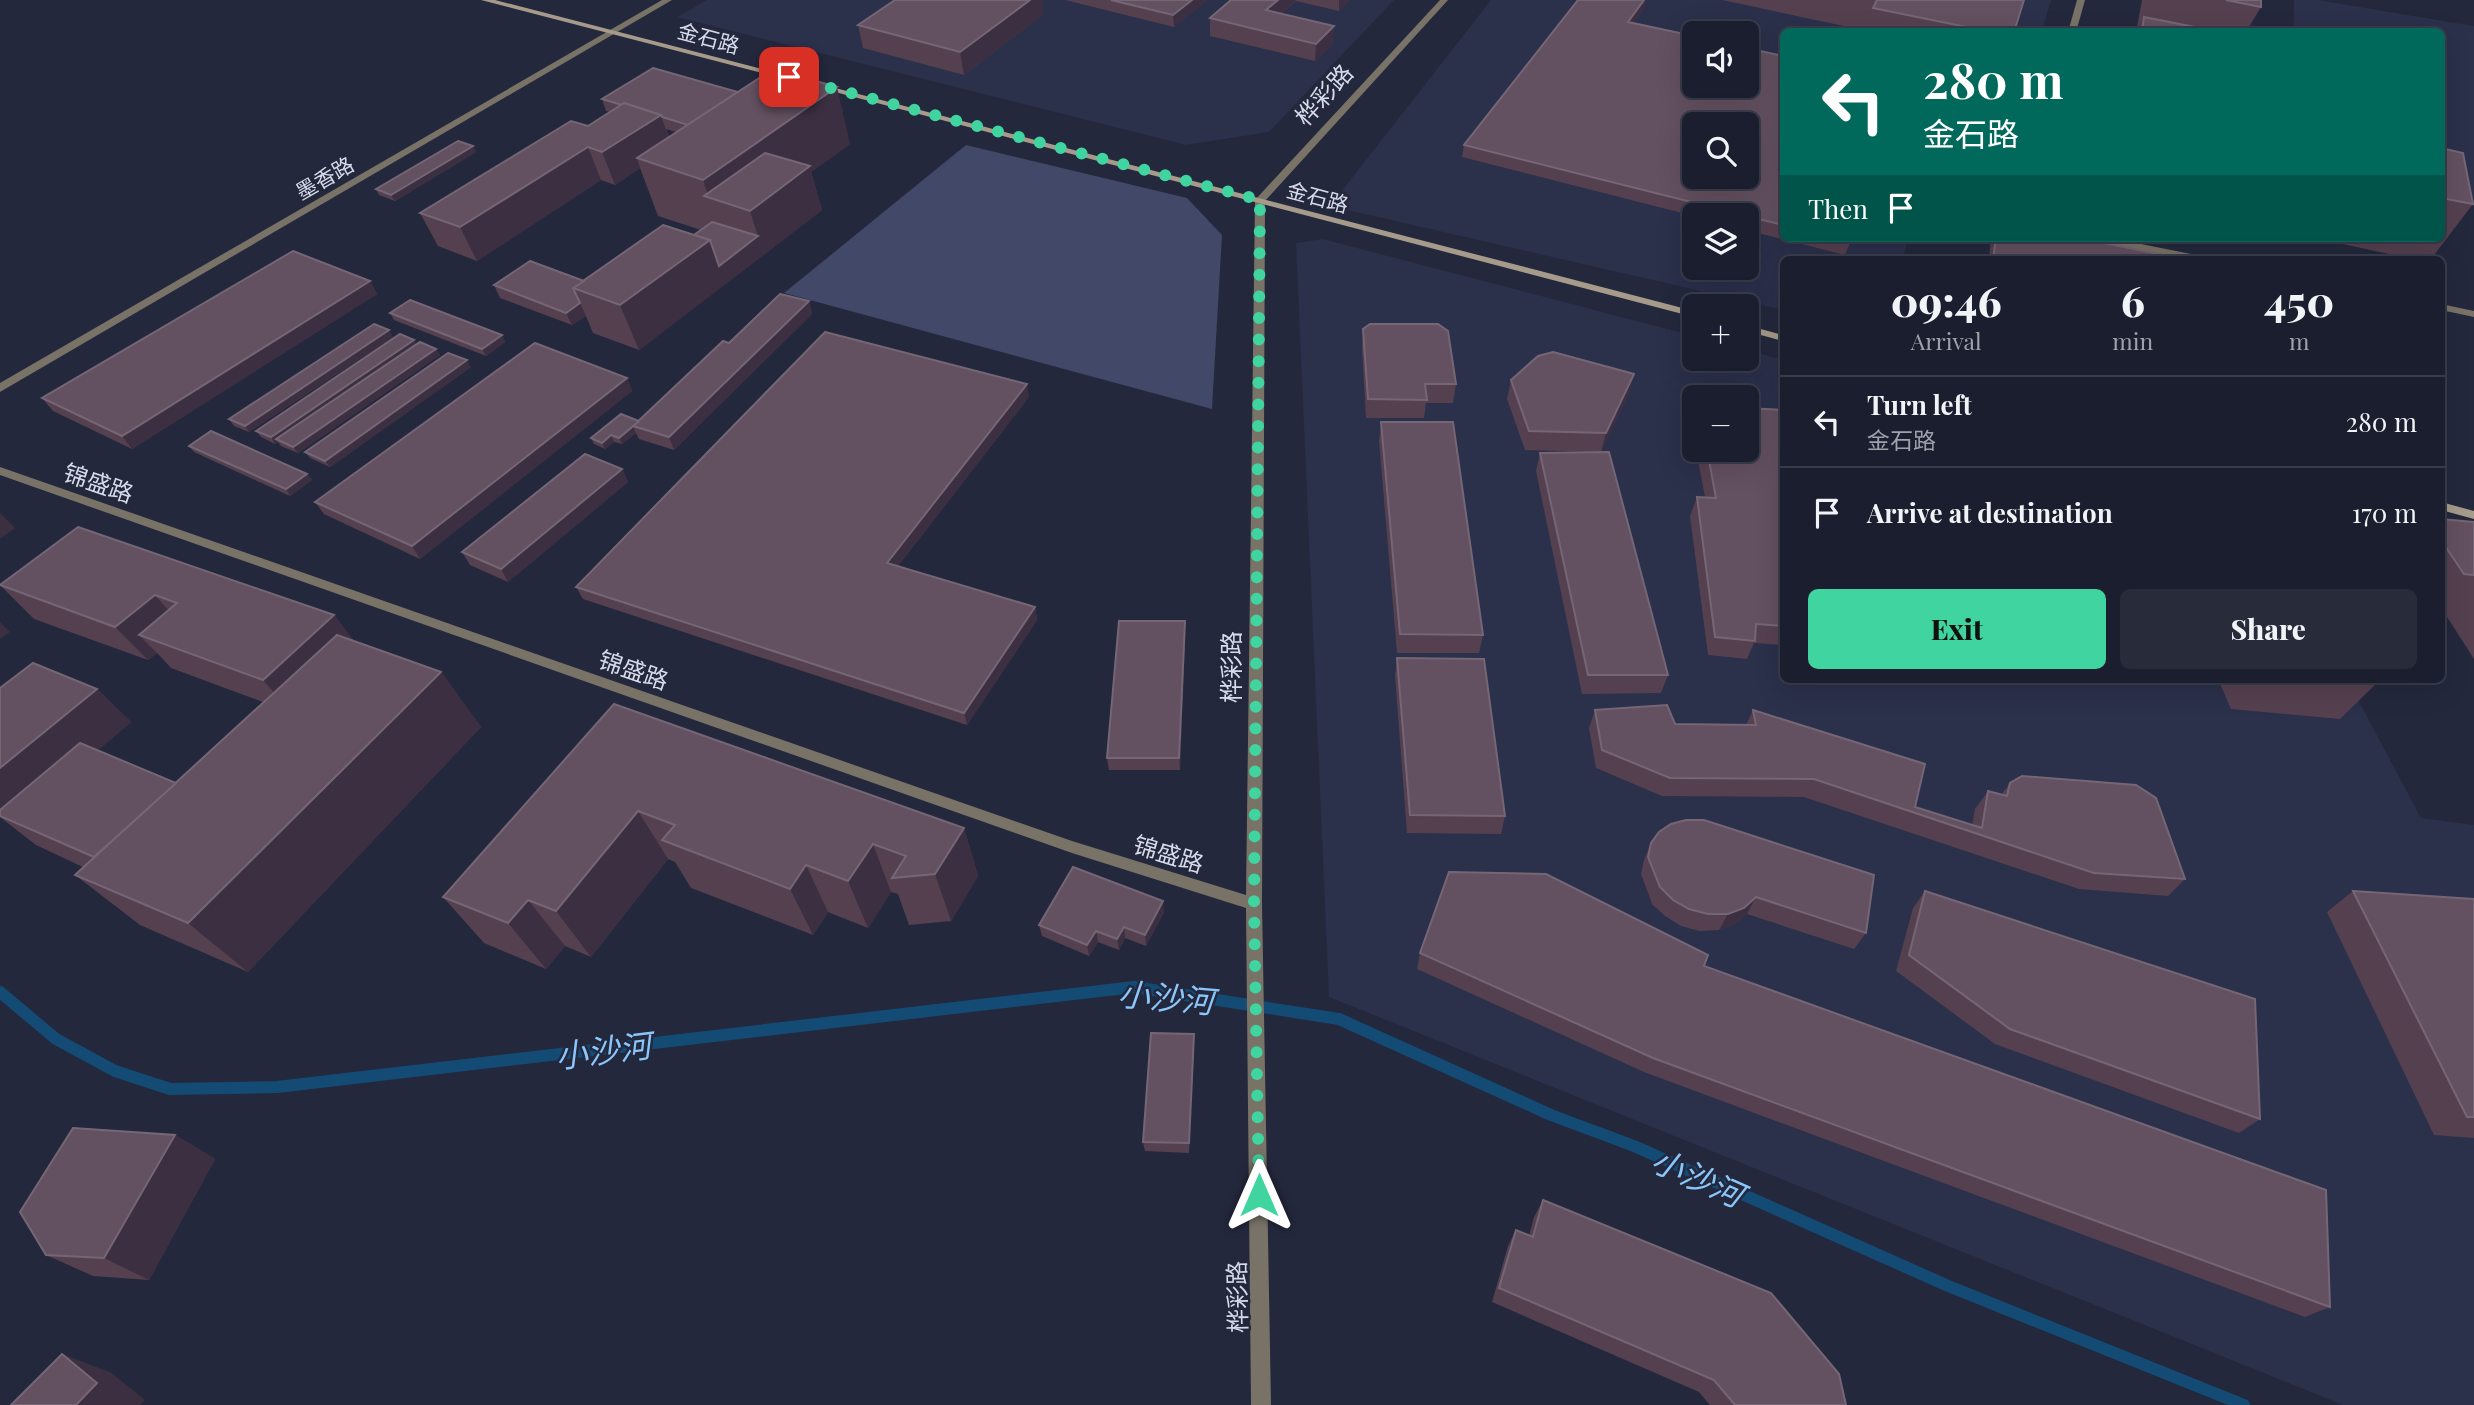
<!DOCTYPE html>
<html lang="en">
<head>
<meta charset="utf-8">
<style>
  :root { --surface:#1a1e2e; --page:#272b3a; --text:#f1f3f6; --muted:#9fa2aa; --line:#383c4a; --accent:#40d4a1 }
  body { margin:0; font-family:"Playfair Display","Noto Sans SC",serif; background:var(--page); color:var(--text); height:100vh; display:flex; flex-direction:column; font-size:26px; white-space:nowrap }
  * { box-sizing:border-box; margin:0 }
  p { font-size:23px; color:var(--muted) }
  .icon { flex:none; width:38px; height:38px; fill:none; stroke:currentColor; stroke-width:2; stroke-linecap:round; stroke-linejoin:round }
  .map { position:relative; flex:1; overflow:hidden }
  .side { position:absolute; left:1780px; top:256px; width:665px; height:427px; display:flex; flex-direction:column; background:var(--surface); border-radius:10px; box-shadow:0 7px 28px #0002,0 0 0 2px var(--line) }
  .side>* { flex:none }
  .banner { position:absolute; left:1780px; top:28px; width:665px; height:214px; border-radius:10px; box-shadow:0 7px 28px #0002,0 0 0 2px var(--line); background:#00695c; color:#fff; overflow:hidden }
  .fabs { position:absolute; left:1682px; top:21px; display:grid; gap:14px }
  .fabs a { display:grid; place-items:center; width:77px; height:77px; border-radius:10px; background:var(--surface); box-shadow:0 7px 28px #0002,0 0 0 2px var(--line); font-size:35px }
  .pin { position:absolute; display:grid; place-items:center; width:60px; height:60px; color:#fff; margin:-30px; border-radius:14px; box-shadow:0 4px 10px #0006 }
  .me { position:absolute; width:77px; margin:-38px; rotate:0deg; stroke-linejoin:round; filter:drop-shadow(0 0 5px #0008) }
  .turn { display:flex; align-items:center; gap:24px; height:147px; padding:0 28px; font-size:32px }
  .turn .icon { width:91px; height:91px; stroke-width:2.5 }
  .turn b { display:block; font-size:49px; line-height:60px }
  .then { display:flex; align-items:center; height:66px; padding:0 28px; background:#0003; gap:14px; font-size:26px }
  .eta { display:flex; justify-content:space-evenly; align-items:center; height:119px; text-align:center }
  .eta b { font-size:42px; font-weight:800; line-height:49px }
  .primary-button { display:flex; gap:14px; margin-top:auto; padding:14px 28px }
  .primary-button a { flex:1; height:80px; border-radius:10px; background:var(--accent); color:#111; font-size:28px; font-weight:800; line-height:80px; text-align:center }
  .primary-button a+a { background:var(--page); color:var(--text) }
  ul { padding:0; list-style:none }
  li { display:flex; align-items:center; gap:21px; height:91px; padding:0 28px; border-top:2px solid var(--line) }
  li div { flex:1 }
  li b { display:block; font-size:26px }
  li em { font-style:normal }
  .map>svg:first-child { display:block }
  .built { fill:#2b304b; fill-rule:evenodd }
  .green { fill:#414868 }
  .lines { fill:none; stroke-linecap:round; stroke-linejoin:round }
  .stream { stroke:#144b75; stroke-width:12 }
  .street { fill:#797267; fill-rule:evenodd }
  .secondary { fill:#a69b8a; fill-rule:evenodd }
  .wall { fill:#554050; fill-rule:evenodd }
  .shaded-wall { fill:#3b2f41 }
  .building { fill:#635060; stroke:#756676; stroke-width:2; fill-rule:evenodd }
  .route { stroke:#40d4a1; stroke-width:12; stroke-dasharray:0 21.6 }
  .labels { text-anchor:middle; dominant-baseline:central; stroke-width:5; stroke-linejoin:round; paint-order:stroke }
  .far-street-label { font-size:21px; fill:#d7dbe9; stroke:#23283d }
  .street-label { font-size:24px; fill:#d7dbe9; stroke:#23283d }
  .near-water-label { font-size:32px; font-style:italic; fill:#8bc6fa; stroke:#23283d }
</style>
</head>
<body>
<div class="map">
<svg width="2474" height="1405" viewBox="0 0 2474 1405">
  <rect width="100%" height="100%" fill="#23283d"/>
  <g class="built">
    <path d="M707,0h687l-125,132 -83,13 -509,-128z"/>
    <path d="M1491,0h560l-9,31 -259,1v206h125l-5,21h-120v51l-453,-104zM1694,33h52v53h-52zM1694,124h52v53h-52zM1694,215h52v53h-52z"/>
    <path d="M2294,0h24l156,26v180l-33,-7v-167h-147z"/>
    <path d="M1323,239l371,97v23h52l1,-9 36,10v319h564l74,139 53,7v580h-131l-1014,-408 -33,-754zM1694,397h52v53h-52z"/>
  </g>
  <path class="green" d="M966,145l221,53 35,37 -10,174 -428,-116z"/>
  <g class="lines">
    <path class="stream" d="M0,992l56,47 59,32 55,18 107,-2 857,-100 205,32 212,96 83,31 312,139 298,120"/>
    <g class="street">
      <path d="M662,0h10l-672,392v-9z"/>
      <path d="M1440,0h8l-183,201 -3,703 9,501h-20l-5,-497 -174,-55 -1072,-378v-8l1072,374 174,54 9,-695z"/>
      <path d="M2077,0h8l-9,32h-8z"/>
      <path d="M2091,238h20l90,18 5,3h-20l-90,-18z"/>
      <path d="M2441,304l33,7v6l-33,-7z"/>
    </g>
    <g class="secondary">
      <path d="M481,0h14l294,76 -4,3z"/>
      <path d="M816,83l878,228v6l-878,-230z"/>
      <path d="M1746,325l37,10v6l-37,-10z"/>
      <path d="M2441,502l33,9v8l-33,-9z"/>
    </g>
  </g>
  <g class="wall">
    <path d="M1065,0h142l-33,27z"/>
    <path d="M1231,0h118l-10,11 -43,-10 -15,13 52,30 -18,17 -105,-25v-18z"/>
    <path d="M1722,0h302l-10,32h-142z"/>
    <path d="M2142,0h119v7l-15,25h-110z"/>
    <path d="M1645,7l-12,16 150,33v182h69l-7,17 -99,-25v-15h-52v1l-232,-59 2,-12z"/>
    <path d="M1044,14l-80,61 -101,-27 -5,-23z"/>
    <path d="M602,99l248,45 -39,28 11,38 -183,140 -46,-17 -7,-17 -14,9 -72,-27 -6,-13 90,-4 110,-46 7,-5 -43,-14 -18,-48 -25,17 -14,-5 -124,81 -39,-15 -18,-33 168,-87 22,-14 -4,-1zM666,129l10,3 -7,5z"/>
    <path d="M473,146l3,6 -81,49 -16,-6 -3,-6z"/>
    <path d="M2441,148l32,56 -42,55h-19l-97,-21h126z"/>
    <path d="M1991,238h88l104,21h-194z"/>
    <path d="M370,281l7,13 -245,155 -79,-38 -11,-13z"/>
    <path d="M809,301l3,13 -138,136 -35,-11 -3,-6 -14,11 -8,-2 -9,7 -11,-5 -3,-6 48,-17 90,-78z"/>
    <path d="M390,313l112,22 3,7 -19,14 -92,-36z"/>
    <path d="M1363,329l93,55 -3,19h-27l-2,15h-58l-4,-70z"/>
    <path d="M393,337l-144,95 -15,-6 -5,-7z"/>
    <path d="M417,344l19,5 4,6 -142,98 -17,-7 -3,-4 -3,2 -14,-7 -5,-6z"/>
    <path d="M471,367l-141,100 -20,-9 -5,-6z"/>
    <path d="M1634,374l-5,19 -28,59 -76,-2 -18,-51 4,-19z"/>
    <path d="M627,378l5,13 -212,168 -96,-45 -9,-12z"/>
    <path d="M1029,397l-131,169 137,41 2,13 -70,105 -384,-126 -7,-12z"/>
    <path d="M1783,410v235l-29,-2 -7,16 -39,-4 -18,-139 7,-19h8l-9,-47h50z"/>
    <path d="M1381,422l102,213 -4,18h-82l-18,-212z"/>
    <path d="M189,446l118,28 5,6 -22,16 -96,-44z"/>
    <path d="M1540,453l128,222 -7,18 -79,1 -46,-223z"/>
    <path d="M622,469l6,13 -120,100 -38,-17 -8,-13z"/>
    <path d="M2441,519l33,3v137l-32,-50h-1z"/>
    <path d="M78,527l256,88 20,26 87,31 40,55 -233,245 -108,-47 -65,-50 8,-8 -47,-22 -36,-28v-129l97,1 34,33 -33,28 78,33 87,-81 -92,-34 -14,-15 -9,7 -114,-41 -34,-34z"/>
    <path d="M1185,621v13l-5,136h-71l-2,-12z"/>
    <path d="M1397,658l108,158 -4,18 -94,-1 -12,-157z"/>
    <path d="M2218,679h163l-41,40 -109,-10z"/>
    <path d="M614,704l350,124 14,48 -27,45 -42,4 -11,-31 -7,-2 -23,36 -40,-16 -15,23 -122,-47 -16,-26 -7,-3 -77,98 -26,-11 -19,23 -62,-26 -41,-46z"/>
    <path d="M1595,710l80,14 71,1 7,-15 162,97 57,18 3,-16 13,-18 13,4 9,-12 175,96 -17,17 -89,-7 -275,-92 -142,-1 -66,-28 -7,-40z"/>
    <path d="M1651,843l215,90 -12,16 -107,-35 -12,10 -16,6 -20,1 -18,-5 -16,-10 -13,-12 -11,-30 3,-14z"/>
    <path d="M1925,891l335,228 -21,14 -244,-89 -99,-73 17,-63z"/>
    <path d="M2353,891l121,8v239l-40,-3 -107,-223z"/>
    <path d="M1164,912l-18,34 -21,-8 -6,12 -21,-8 -9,14 -47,-20 -3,-11z"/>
    <path d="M1420,953l284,13 626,341 -25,10 -661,-245 -227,-103z"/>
    <path d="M1194,1044l-5,109 -44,-2 -2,-9z"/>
    <path d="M175,1135l40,24 -66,121 -56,-4 -47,-21z"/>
    <path d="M1543,1200l303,205h-136l-11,-13 -207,-90 16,-56 8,-16 13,6 5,-19z"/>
  </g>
  <g class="shaded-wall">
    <path d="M1030,0h12l2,14 -80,61 -4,-23z"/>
    <path d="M1192,0h15l-33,27 -1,-12z"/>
    <path d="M1278,0h18l-30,28v-18z"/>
    <path d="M1339,0h10l-10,11z"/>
    <path d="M1644,0h2l-1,7 -20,27 3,-12z"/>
    <path d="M1334,26l-1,18 -18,17 1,-17z"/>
    <path d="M837,87l13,57 -39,28 11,38 -58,45 -14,-44 -41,-13 -6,-18z"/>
    <path d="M661,115l11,33 -35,10 3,10 -25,17 -13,-33z"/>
    <path d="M473,146l3,6 -81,49 -4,-6z"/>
    <path d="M588,147l13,33 -124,81 -17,-34z"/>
    <path d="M758,236l6,19 -125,95 -19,-45 90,-65z"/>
    <path d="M370,281l7,13 -245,155 -10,-13z"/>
    <path d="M809,301l3,13 -138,136 -5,-13z"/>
    <path d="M580,303l6,13 -14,9 -6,-12z"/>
    <path d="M389,330l4,7 -144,95 -4,-6z"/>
    <path d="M502,335l3,7 -19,14 -4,-7z"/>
    <path d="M414,340l4,6 -142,93 2,3 -3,2 -4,-7z"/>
    <path d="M436,349l4,6 -142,98 -5,-6z"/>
    <path d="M467,360l4,7 -141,100 -5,-6z"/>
    <path d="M1634,374l-5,19 -28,59 5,-19z"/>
    <path d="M627,378l5,13 -212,168 -8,-13z"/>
    <path d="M1027,384l2,13 -138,178 -4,-12z"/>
    <path d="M633,427l3,6 -14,11 -3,-6z"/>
    <path d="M611,435l3,7 -9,7 -3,-6z"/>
    <path d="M622,469l6,13 -120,100 -7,-13z"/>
    <path d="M307,474l5,6 -22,16 -4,-7z"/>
    <path d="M0,513l15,15 -15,11z"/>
    <path d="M155,595l30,34 -46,6 18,18 -9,7 -33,-33z"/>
    <path d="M1035,607l2,13 -70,105 -3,-12z"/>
    <path d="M334,615l26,34 -68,64 -29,-33z"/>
    <path d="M1185,621v13l-5,136 -1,-12z"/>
    <path d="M0,622l10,10 -10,7z"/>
    <path d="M441,672l40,55 -233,245 -60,-49z"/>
    <path d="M97,689l34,33 -115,98 -16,-12v-40z"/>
    <path d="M638,811l30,48 -77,98 -35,-46z"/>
    <path d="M964,828l14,48 -27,45 -16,-47z"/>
    <path d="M873,844l18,48 -23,36 -20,-47z"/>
    <path d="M806,865l22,47 -15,23 -23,-46z"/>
    <path d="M1756,897l-9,17 -12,10 -16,6 9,-16z"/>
    <path d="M528,900l37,46 -19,23 -38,-46z"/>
    <path d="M1163,901l1,11 -18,34 -1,-11z"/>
    <path d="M1124,927l1,11 -6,12 -2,-11z"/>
    <path d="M1096,931l2,11 -9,14 -2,-11z"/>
    <path d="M1194,1034v10l-5,109v-10z"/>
    <path d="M175,1135l40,24 -66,121 -45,-22z"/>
    <path d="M62,1354l48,18 35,28 -5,5h-64z"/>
  </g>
  <g class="building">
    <path d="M895,0h135l-70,52 -102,-27z"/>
    <path d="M1111,0h81l-19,15z"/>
    <path d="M1231,0h47l-12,10 68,16 -18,18 -106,-26z"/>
    <path d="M1578,0h66l-16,22 66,14v50h52v-38l37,8v169l-37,-9v-1h-3l-279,-70zM1694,124h52v53h-52z"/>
    <path d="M1877,0h147l-10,32h-23l-118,-24z"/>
    <path d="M2226,0h35v7z"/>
    <path d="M2144,17l76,15h-78z"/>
    <path d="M653,68l85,24 -50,33 -26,-8 -1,-2 -37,-12 -2,2 -20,-6z"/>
    <path d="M773,69l64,18 -134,93 -66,-22z"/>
    <path d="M624,103l37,12 -59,37 -14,-5 -128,80 -40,-14 151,-92 17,5z"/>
    <path d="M458,141l15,5 -82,49 -15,-6z"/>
    <path d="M2441,148l22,5 10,51 -32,-6z"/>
    <path d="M765,153l45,13 -60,45 -46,-15z"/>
    <path d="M712,222l46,14 -39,30 -9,-26 -16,-5z"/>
    <path d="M663,225l47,15 -90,65 -47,-17z"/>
    <path d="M1833,238h18l-1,4z"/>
    <path d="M1996,238h83l104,21h-190z"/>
    <path d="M293,251l77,30 -248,155 -80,-38z"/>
    <path d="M530,261l54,20 -11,7 7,15 -14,10 -72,-28z"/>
    <path d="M780,294l29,7 -140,136 -36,-11 90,-85 6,2z"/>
    <path d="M410,300l92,35 -20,14 -92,-36z"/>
    <path d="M374,324l15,6 -144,96 -16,-7z"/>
    <path d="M1370,324h68l10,7 8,53h-31l2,16 -59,-1 -5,-70z"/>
    <path d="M825,332l202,52 -140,179 148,44 -71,106 -388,-126z"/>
    <path d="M400,334l14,6 -143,97 -15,-6z"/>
    <path d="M420,342l16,7 -143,98 -17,-8z"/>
    <path d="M535,343l92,35 -215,168 -97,-44z"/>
    <path d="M1553,352l81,22 -28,59 -77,-2 -18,-51 27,-24z"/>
    <path d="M448,353l19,7 -142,101 -20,-9z"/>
    <path d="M1746,408l37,2v216l-27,-2 -1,17 -40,-4 -18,-140 19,1 -9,-48h39z"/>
    <path d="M621,414l18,7 -20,17 -8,-3 -9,8 -11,-5z"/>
    <path d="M1381,422h72l30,213 -83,-1z"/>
    <path d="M211,431l96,43 -21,15 -97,-43z"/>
    <path d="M1609,452l59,223h-80l-48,-222z"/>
    <path d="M585,454l37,15 -121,100 -39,-17z"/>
    <path d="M2441,519l33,3v53l-10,-1 -23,-34z"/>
    <path d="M78,527l256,88 -71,65 -124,-45 38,-32 -22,-8 -40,32 -115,-42z"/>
    <path d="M1119,621h66l-6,137h-72z"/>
    <path d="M337,635l104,37 -253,251 -113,-48z"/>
    <path d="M1397,658l87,1 21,157 -95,-1z"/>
    <path d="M33,663l64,26 -97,79v-80z"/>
    <path d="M614,704l350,124 -29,46 -43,4 14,-22 -33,-12 -25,37 -42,-16 -16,24 -128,-49 13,-15 -37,-14 -82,100 -28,-11 -20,23 -65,-26z"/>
    <path d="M1667,705l8,19 81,1 -3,-15 172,54 -10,43 67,21 6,-37 19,5 3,-13 12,-7 114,9 20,13 29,81 -91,-6 -280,-94 -144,-1 -68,-28 -7,-40z"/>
    <path d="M80,743l96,40 -82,74 -94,-41v-6z"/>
    <path d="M1686,820h18l170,55 -8,58 -110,-36 -12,11 -16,6h-20l-19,-5 -16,-9 -13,-13 -12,-30 3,-14 8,-11 12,-8z"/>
    <path d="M1073,867l90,34 -18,34 -21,-8 -7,12 -21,-8 -9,14 -48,-20z"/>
    <path d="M1449,872l97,2 162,81 -4,11 622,224 4,117 -677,-249 -233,-105z"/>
    <path d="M1925,891l330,108 5,120 -250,-90 -101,-74z"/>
    <path d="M2353,891l121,8v218h-7z"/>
    <path d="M1151,1033l43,1 -5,109 -46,-1z"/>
    <path d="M73,1128l102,7 -71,123 -58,-3 -26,-43z"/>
    <path d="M1543,1200l228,93 68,81 7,31h-111l-21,-25 -215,-92 17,-58 17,7z"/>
    <path d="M62,1354l35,29 -21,22h-65z"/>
  </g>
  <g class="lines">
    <path class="route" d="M789,77l471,123 -6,704 5,291"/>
  </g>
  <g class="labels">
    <g class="far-street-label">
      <text transform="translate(709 37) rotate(15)">金石路</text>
      <text transform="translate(324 177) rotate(-30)">墨香路</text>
      <text transform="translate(1318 196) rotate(15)">金石路</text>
    </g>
    <g class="street-label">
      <text transform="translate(1323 94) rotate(-48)">桦彩路</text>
      <text transform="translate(99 482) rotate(19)">锦盛路</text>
      <text transform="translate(1230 667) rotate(-90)">桦彩路</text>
      <text transform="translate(634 669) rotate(19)">锦盛路</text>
      <text transform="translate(1169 853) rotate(17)">锦盛路</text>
      <text transform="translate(1236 1297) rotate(-91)">桦彩路</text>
    </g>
    <g class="near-water-label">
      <text transform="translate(1166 996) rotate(5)">小沙河</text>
      <text transform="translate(603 1049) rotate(-7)">小沙河</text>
      <text transform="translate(1698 1176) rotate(24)">小沙河</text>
    </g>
  </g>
</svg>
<div class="fabs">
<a><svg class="icon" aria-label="sound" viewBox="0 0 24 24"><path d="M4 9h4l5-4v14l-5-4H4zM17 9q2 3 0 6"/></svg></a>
<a><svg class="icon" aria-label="search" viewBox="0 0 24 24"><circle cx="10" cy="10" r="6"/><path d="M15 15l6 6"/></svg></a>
<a><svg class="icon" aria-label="layers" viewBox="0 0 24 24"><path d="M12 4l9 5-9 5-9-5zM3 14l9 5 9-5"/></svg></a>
<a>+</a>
<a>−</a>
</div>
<div class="pin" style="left:789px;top:77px;background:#d93025"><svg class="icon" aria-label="arrive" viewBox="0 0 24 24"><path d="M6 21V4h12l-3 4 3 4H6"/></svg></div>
<svg class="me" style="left:1259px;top:1195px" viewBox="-20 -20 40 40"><path d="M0-17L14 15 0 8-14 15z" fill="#40d4a1" stroke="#fff" stroke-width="4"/></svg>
<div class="banner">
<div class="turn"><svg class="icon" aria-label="left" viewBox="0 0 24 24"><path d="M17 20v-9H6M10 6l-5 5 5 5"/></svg><div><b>280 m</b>金石路</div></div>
<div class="then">Then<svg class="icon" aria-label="arrive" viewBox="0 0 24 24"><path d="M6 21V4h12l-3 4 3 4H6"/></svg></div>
</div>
<section class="side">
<div class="eta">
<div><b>09:46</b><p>Arrival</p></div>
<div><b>6</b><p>min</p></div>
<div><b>450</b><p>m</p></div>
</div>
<ul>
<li><svg class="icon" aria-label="left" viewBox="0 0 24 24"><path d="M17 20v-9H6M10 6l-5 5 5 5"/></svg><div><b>Turn left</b><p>金石路</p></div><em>280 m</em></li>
<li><svg class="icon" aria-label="arrive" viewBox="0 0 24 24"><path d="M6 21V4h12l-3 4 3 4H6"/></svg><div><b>Arrive at destination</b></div><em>170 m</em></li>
</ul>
<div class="primary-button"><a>Exit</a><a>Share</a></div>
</section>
</div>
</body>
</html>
